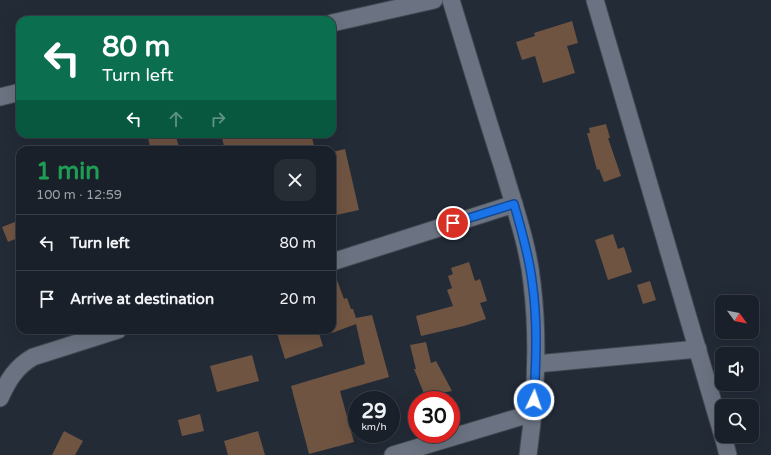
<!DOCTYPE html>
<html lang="en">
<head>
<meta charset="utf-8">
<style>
  :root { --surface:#1a2029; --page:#272d35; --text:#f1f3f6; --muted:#9fa3a8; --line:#383e46 }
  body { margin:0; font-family:"Varela Round",sans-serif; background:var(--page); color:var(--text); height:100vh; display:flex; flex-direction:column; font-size:15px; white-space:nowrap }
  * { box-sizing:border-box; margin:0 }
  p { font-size:13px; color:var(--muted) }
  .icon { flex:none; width:22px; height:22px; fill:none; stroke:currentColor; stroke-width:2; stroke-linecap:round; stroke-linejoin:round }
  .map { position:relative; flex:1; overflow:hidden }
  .details { position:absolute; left:16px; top:146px; width:320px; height:188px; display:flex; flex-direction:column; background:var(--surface); border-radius:12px; box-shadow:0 4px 16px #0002,0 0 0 1px var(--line) }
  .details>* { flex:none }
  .hud { position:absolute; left:16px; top:16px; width:320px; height:122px; border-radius:12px; box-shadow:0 4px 16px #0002,0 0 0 1px var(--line); background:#0b6e4f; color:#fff; overflow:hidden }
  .needle { width:26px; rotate:123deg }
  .fabs { position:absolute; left:715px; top:295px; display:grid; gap:8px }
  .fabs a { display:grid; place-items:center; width:44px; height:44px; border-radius:8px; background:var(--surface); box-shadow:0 4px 16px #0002,0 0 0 1px var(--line); font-size:20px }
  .speed { position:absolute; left:348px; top:391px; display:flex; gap:8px; font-size:20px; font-weight:700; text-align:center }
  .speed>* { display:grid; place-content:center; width:52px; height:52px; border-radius:50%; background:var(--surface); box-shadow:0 4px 16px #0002,0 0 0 1px var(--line); line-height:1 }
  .speed small { font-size:10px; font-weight:400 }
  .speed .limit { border:6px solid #d22; background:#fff; color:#111 }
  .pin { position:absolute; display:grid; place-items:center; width:34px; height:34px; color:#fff; margin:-17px; border:2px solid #fff; border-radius:50%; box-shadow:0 1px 4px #0007 }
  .me { position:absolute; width:44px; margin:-22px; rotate:3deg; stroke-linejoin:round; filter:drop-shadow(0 0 3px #0008) }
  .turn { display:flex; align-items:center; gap:14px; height:84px; padding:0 20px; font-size:18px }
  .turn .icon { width:52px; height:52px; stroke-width:2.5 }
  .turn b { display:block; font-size:28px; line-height:34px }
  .lanes { display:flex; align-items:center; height:38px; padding:0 20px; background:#0003; justify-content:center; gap:20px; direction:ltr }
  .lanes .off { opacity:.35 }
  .round { display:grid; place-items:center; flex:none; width:42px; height:42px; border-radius:12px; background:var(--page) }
  .head { display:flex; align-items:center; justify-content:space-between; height:68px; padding:0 20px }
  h1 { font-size:24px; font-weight:800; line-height:30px; color:#1e9e55 }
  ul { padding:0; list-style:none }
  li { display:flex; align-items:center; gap:12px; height:56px; padding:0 20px; border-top:1px solid var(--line) }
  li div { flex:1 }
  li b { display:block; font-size:15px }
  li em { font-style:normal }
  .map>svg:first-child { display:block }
  .building { fill:#705442 }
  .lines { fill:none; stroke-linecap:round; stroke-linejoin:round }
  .minor-casing { stroke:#424852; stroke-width:19 }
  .minor { stroke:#6b7382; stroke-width:17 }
  .route-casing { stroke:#114b97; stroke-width:10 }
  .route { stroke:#1a73e8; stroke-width:7 }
</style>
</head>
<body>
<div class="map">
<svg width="771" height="455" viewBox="0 0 771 455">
  <rect width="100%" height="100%" fill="#232b37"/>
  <g class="building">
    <path d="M572,21l6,22 -11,3 8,27 -32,10 -8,-27 -13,4 -6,-18 19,-6 -1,-3z"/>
    <path d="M606,124l4,14h-2l13,38 -17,6 -5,-13 -2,1 -10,-37h3l-1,-5z"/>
    <path d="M147,134h28l5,16h-29z"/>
    <path d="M221,134h90l4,16h-90z"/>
    <path d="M345,149l14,61 -27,6v-64z"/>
    <path d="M20,220v17l-12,5 -6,-15z"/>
    <path d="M613,234l5,15 6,-2 8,25 -24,8 -13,-40z"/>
    <path d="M469,262l6,19 5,-2 7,22 -7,2 6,16 -22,7 -43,10 -5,-20 37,-10 -6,-16 5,-2 -4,-12 5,-2 -2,-6z"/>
    <path d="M332,272h2l10,27 3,-1 4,11h2l3,9 16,-3 17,62 -49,14 14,51 -45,12 -18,-68 74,-22 -9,-40 -24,9z"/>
    <path d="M650,281l6,19 -13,4 -6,-19z"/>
    <path d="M276,330h42l5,16 -38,13z"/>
    <path d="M426,342l5,21 5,-2 16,30 -27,5 -11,-27h2l-6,-24z"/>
    <path d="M252,355l7,26 -42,11 -7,-26z"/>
    <path d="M200,414l4,17 -22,5 -4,-16z"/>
    <path d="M64,431l19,10 -8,14h-23z"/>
    <path d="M258,431l7,24h-37l-4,-14z"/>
  </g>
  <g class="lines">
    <defs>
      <g id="minor">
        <path d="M451,0c17,56 34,112 52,168 11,38 25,76 29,115 7,57 4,115 -4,172"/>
        <path d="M595,0l127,433"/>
        <path d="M332,23l102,-23"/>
        <path d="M0,97l20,-5"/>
        <path d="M332,262l182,-58"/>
        <path d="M536,364l162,-15"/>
        <path d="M0,398c8,-18 16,-31 33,-41l85,-27"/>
        <path d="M723,436l5,19"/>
        <path d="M393,455l140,-42"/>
      </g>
    </defs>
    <use href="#minor" class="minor-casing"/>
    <use href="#minor" class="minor"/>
  </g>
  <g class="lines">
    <defs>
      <path id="route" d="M453,223l61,-19c7,25 15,51 18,77 6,40 4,80 2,119"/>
    </defs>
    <use href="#route" class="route-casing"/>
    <use href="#route" class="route"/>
  </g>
</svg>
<div class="fabs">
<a><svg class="needle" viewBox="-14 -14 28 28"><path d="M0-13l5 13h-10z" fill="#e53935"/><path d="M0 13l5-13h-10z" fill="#9fa3a8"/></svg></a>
<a><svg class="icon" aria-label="sound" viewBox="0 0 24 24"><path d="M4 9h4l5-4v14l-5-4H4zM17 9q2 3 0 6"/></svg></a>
<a><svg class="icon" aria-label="search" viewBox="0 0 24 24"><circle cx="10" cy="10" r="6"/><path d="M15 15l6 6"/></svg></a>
</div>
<div class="speed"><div>29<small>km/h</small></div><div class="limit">30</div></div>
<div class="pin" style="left:453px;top:223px;background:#d93025"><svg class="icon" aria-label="arrive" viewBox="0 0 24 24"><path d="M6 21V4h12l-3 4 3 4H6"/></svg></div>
<svg class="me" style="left:534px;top:400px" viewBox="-20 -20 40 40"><circle r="17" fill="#1a73e8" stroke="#fff" stroke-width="3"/><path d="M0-11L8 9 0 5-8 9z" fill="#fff"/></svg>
<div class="hud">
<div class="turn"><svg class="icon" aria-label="left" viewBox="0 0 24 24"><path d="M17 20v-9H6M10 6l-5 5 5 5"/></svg><div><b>80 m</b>Turn left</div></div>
<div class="lanes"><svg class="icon" aria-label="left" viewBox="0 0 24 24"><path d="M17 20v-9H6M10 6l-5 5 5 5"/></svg><svg class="icon off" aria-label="ahead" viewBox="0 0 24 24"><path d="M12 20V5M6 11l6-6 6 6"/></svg><svg class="icon off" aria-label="right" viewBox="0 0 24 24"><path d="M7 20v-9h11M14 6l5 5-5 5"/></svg></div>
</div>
<section class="details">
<div class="head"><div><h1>1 min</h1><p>100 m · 12:59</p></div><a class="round"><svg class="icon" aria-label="close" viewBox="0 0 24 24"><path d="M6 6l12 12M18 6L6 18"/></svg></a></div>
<ul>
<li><svg class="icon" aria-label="left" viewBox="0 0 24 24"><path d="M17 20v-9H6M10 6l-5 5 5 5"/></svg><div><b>Turn left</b></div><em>80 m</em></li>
<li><svg class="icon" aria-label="arrive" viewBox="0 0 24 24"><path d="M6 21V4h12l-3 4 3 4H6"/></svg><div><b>Arrive at destination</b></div><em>20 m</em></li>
</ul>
</section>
</div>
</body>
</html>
